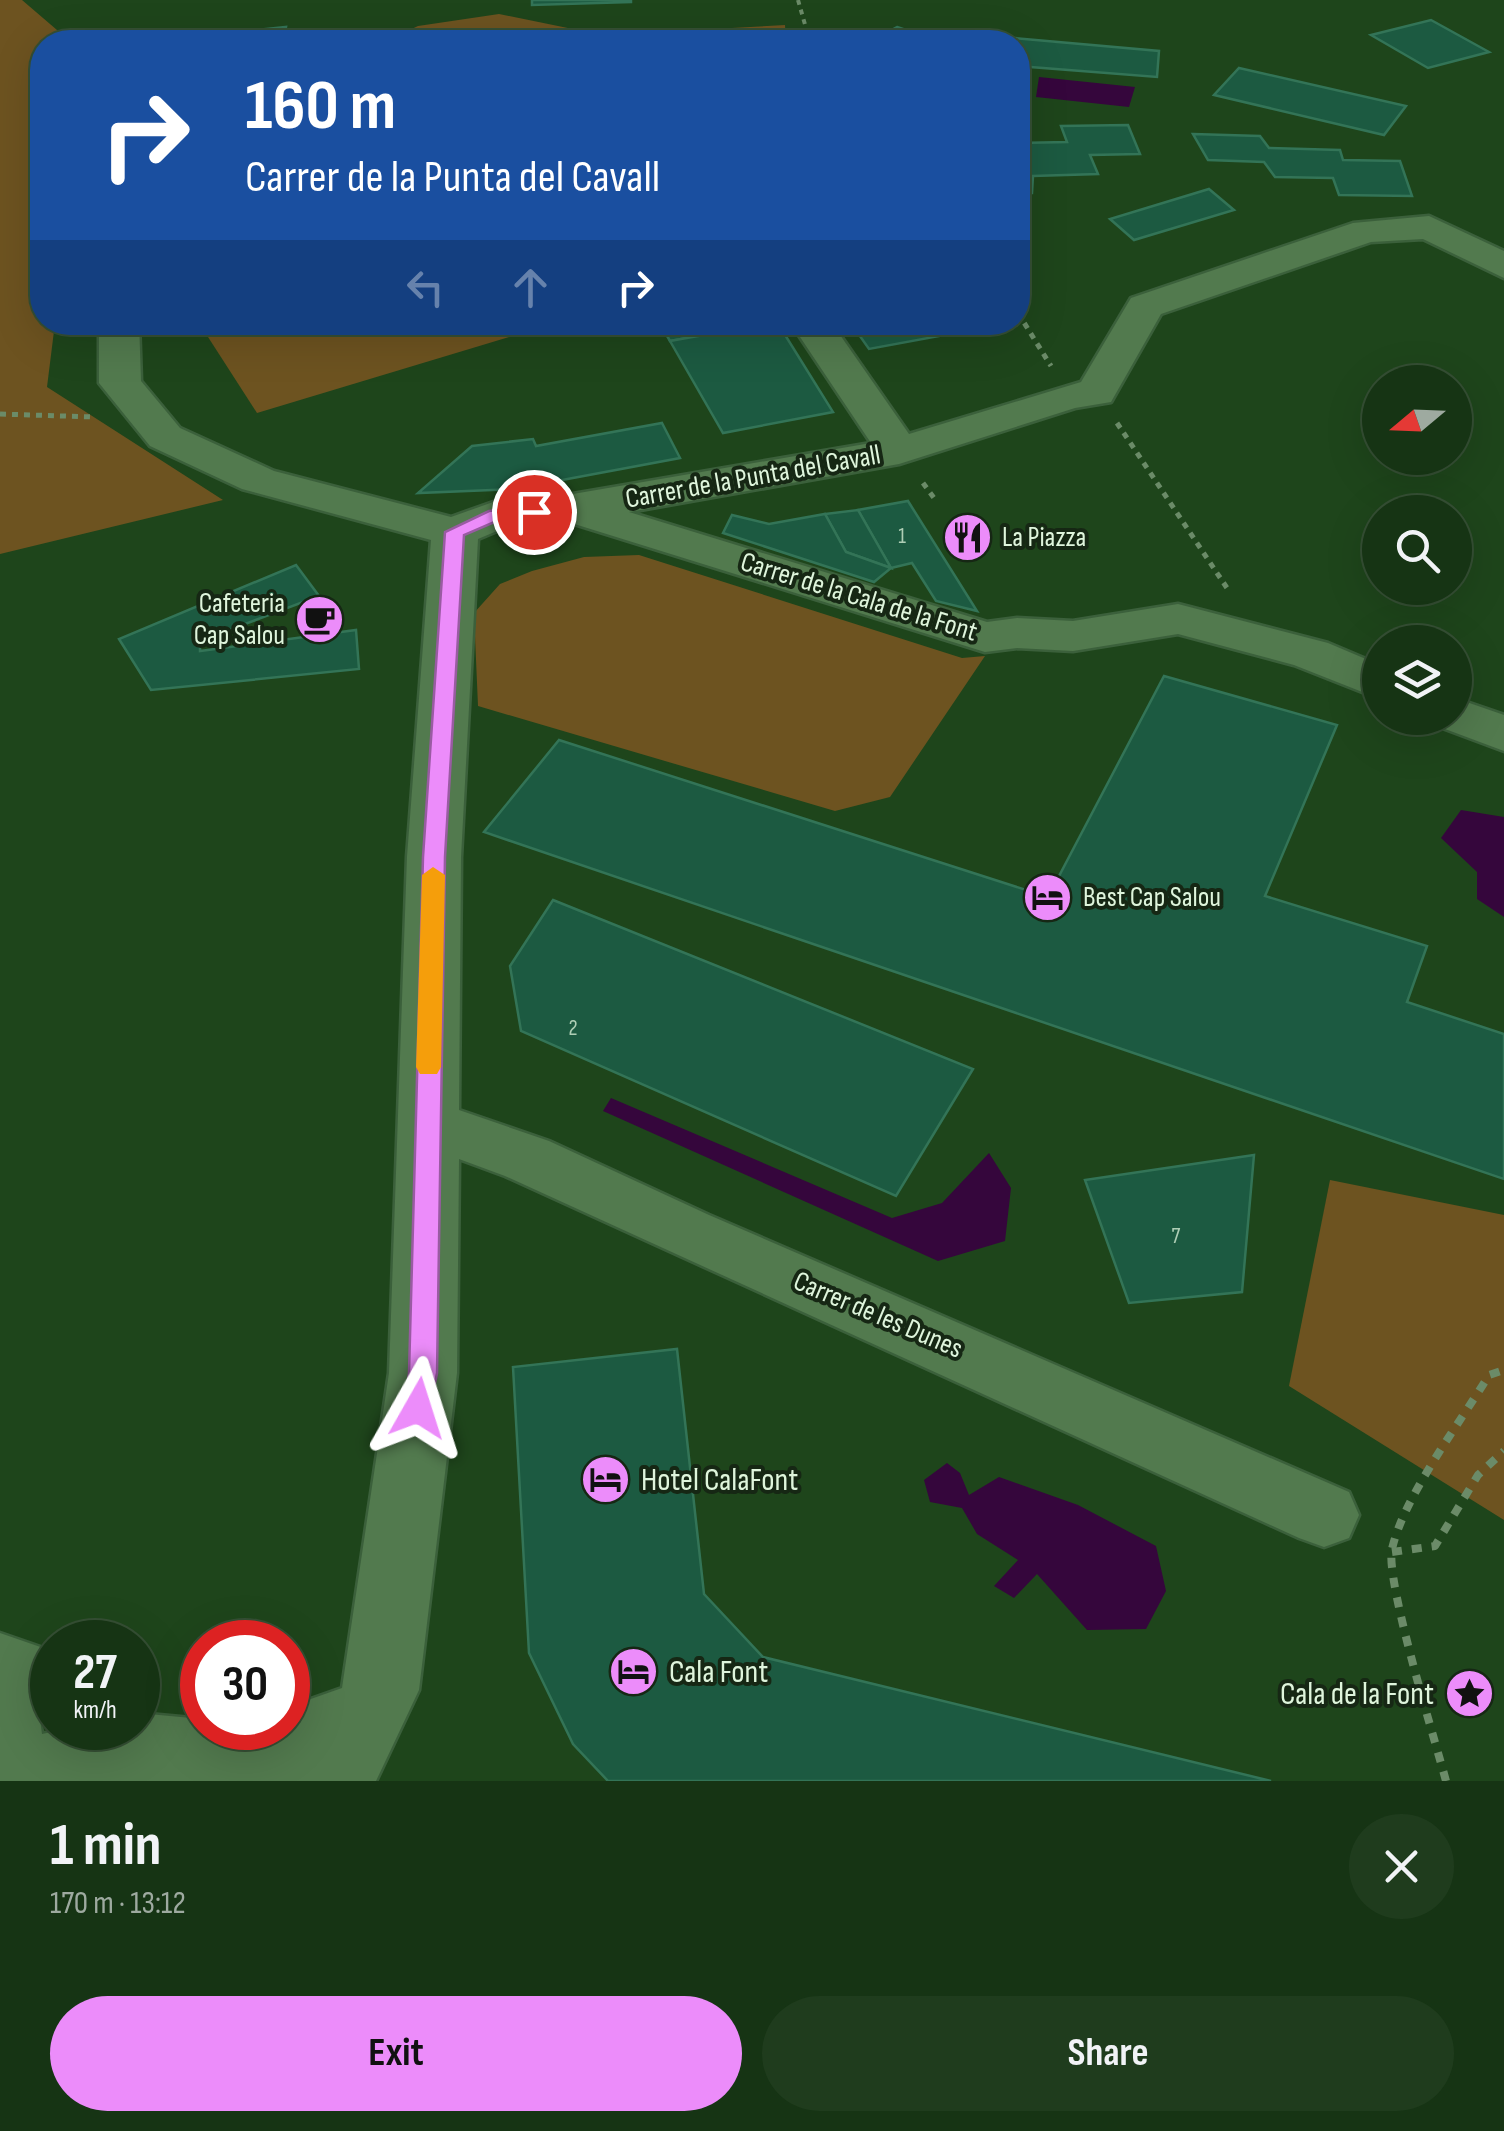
<!DOCTYPE html>
<html lang="en">
<head>
<meta charset="utf-8">
<style>
  :root { --surface:#163414; --page:#1f3c1d; --text:#f1f3f6; --muted:#9eaaa0; --line:#354f34; --accent:#ec8cfa }
  body { margin:0; font-family:"Sofia Sans Condensed",sans-serif; background:var(--page); color:var(--text); height:100vh; display:flex; flex-direction:column; font-size:38px; white-space:nowrap }
  * { box-sizing:border-box; margin:0 }
  p { font-size:32px; color:var(--muted) }
  .icon { flex:none; width:55px; height:55px; fill:none; stroke:currentColor; stroke-width:2; stroke-linecap:round; stroke-linejoin:round }
  .map { position:relative; height:1781px; overflow:hidden }
  .sheet { display:flex; flex-direction:column; background:var(--surface); flex:1 }
  .sheet>* { flex:none }
  .banner { position:absolute; left:30px; top:30px; width:1000px; height:305px; border-radius:40px; box-shadow:0 10px 40px #0002,0 0 0 2px var(--line); background:#1a4fa0; color:#fff; overflow:hidden }
  .needle { width:65px; rotate:251deg }
  .tools { position:absolute; left:1362px; top:365px; display:grid; gap:20px }
  .tools a { display:grid; place-items:center; width:110px; height:110px; border-radius:50%; background:var(--surface); box-shadow:0 10px 40px #0002,0 0 0 2px var(--line); font-size:50px }
  .speed { position:absolute; left:30px; top:1620px; display:flex; gap:20px; font-size:50px; font-weight:700; text-align:center }
  .speed>* { display:grid; place-content:center; width:130px; height:130px; border-radius:50%; background:var(--surface); box-shadow:0 10px 40px #0002,0 0 0 2px var(--line); line-height:1 }
  .speed small { font-size:25px; font-weight:400 }
  .speed .limit { border:15px solid #d22; background:#fff; color:#111 }
  .pin { position:absolute; display:grid; place-items:center; width:85px; height:85px; color:#fff; margin:-42px; border:5px solid #fff; border-radius:50%; box-shadow:0 2px 10px #0007 }
  .me { position:absolute; width:110px; margin:-55px; rotate:6deg; stroke-linejoin:round; filter:drop-shadow(0 0 8px #0008) }
  .turn { display:flex; align-items:center; gap:35px; height:210px; padding:0 50px; font-size:45px }
  .turn .icon { width:130px; height:130px; stroke-width:2.5 }
  .turn b { display:block; font-size:70px; line-height:85px }
  .lanes { display:flex; align-items:center; height:95px; padding:0 50px; background:#0003; justify-content:center; gap:50px; direction:ltr }
  .lanes .off { opacity:.35 }
  .round { display:grid; place-items:center; flex:none; width:105px; height:105px; border-radius:52px; background:var(--page) }
  .summary { display:flex; align-items:center; justify-content:space-between; height:170px; padding:0 50px }
  h1 { font-size:60px; font-weight:700; line-height:75px }
  .primary-button { display:flex; gap:20px; margin-top:auto; padding:20px 50px }
  .primary-button a { flex:1; height:115px; border-radius:60px; background:var(--accent); color:#111; font-size:40px; font-weight:700; line-height:115px; text-align:center }
  .primary-button a+a { background:var(--page); color:var(--text) }
  .map>svg:first-child { display:block }
  .green { fill:#6d5320 }
  .water { fill:#35063c }
  .building { fill:#1c5a41; stroke:#337457; stroke-width:2.5 }
  .lines { fill:none; stroke-linecap:round; stroke-linejoin:round }
  .minor-casing { stroke:#3b603b; stroke-width:5 }
  .path-far2 { stroke:#6b8b68; stroke-width:4; stroke-dasharray:5 5; stroke-linecap:butt }
  .path-far1 { stroke:#6b8b68; stroke-width:5; stroke-dasharray:6 6; stroke-linecap:butt }
  .path { stroke:#6b8b68; stroke-width:8; stroke-dasharray:10 10; stroke-linecap:butt }
  .minor { fill:#527a4e; fill-rule:evenodd }
  .route { fill:#ec8cfa; stroke:#995ba2; stroke-width:2.5 }
  .slow { fill:#f59e0b }
  .labels { text-anchor:middle; dominant-baseline:central; stroke-width:8; stroke-linejoin:round; paint-order:stroke }
  .number-label { font-size:22px; fill:#aeceb5 }
  .street-label { font-size:28px; fill:#dff5dc; stroke:#162714 }
  .poi-label { font-size:28px; fill:#dff5dc; stroke:#162714; text-anchor:start }
  .near-poi-label { font-size:32px; fill:#dff5dc; stroke:#162714; text-anchor:start }
</style>
</head>
<body>
<div class="map">
<svg width="1504" height="1781" viewBox="0 0 1504 1781">
  <rect width="100%" height="100%" fill="#1e451b"/>
  <g class="green">
    <path d="M0,0h22l49,42h-29v280l13,1 -8,64 176,113 -223,54z"/>
    <path d="M499,14l103,21 183,-10 1,17h-402l34,-16z"/>
    <path d="M199,323h357l-299,90z"/>
    <path d="M639,555l323,103 23,-2 -95,141 -55,14 -357,-105 -4,-93 26,-29 32,-13 52,-14z"/>
    <path d="M1330,1180l174,35v305l-215,-134z"/>
  </g>
  <g class="water">
    <path d="M1039,77l96,10 -6,20 -93,-10z"/>
    <path d="M1461,810l43,7v100l-27,-18v-27l-36,-34z"/>
    <path d="M611,1098l281,120 50,-15 47,-50 22,35 -6,53 -67,20 -335,-150z"/>
    <path d="M947,1463l13,10 9,22 30,-18 79,28 78,41 10,45 -20,38 -59,1 -50,-56 -23,24 -20,-12 24,-26 -41,-26 -15,-26 -32,-6 -6,-22z"/>
  </g>
  <g class="building">
    <path d="M532,0h99v2l-99,3z"/>
    <path d="M1431,20l58,32 -61,16 -57,-33z"/>
    <path d="M286,27l-3,15h-100l22,-7z"/>
    <path d="M897,27l45,15h-73z"/>
    <path d="M1003,37l156,14 -2,26 -139,-11v-24h-16z"/>
    <path d="M1239,68l167,38 -22,29 -170,-40z"/>
    <path d="M1128,125l12,29 -50,1 8,19 -65,2 -1,17h-14v-50l49,-1 -6,-16z"/>
    <path d="M1193,134l67,2 9,12 71,2 3,10 57,1 12,35 -73,-1 -6,-17 -58,-1 -11,-15 -56,-2z"/>
    <path d="M1209,189l25,21 -100,30 -24,-21z"/>
    <path d="M659,322h117l-106,19z"/>
    <path d="M777,322l56,90 -110,21 -53,-92z"/>
    <path d="M850,322h116l6,8 -103,19z"/>
    <path d="M662,423l18,35 -166,31 -96,4 54,-47 61,-7 3,7z"/>
    <path d="M908,501l69,110 -41,-10 -24,-38 -21,5 -33,-58z"/>
    <path d="M858,510l33,58 -45,-16 -21,-38z"/>
    <path d="M825,514l21,38 45,16 -17,14 -151,-49 9,-18 37,9z"/>
    <path d="M296,565l23,31 -119,45v10l156,-21 3,39 -208,21 -32,-51z"/>
    <path d="M1164,676l173,49 -72,171 162,50 -20,56 97,32v145l-1020,-347 75,-92 489,157z"/>
    <path d="M553,900l420,169 -77,127 -375,-165 -11,-65z"/>
    <path d="M1254,1155l-12,137 -113,11 -44,-123z"/>
    <path d="M677,1349l27,245 59,63 508,124h-663l-35,-37 -44,-91 -16,-286z"/>
  </g>
  <g class="lines">
    <defs>
      <g id="minor">
        <path d="M1429,216l75,35v27l-81,-39 -52,3 -210,72 -50,88 -36,6 -176,56 -270,48 358,110 30,-4 56,3 105,-17 150,39 52,22v34l-86,-34 -116,-31 -105,17 -56,-3 -32,4 -417,-130 -64,6 -26,11 -17,318 -2,253 90,31 160,74 640,277 10,23 -10,23 -25,9 -25,-9 -794,-362 -46,-17 -2,214 -38,317 -43,91h-376v-148l52,18v72l-12,-4 2,15 28,-6h68v-15l64,6v9h86v-21l54,-19 47,-315 18,-516 24,-317 -189,-51 -92,-43 -51,-63v-61h40l2,59 39,47 94,43 177,46 45,-16 77,-7 298,-51 -81,-121h41l78,112 172,-52 50,-84 222,-75z"/>
        <path d="M1455,698l49,17v36l-67,-25 -5,-8h23z"/>
      </g>
    </defs>
    <use href="#minor" class="minor-casing"/>
    <path class="path-far2" d="M798,0l12,42"/>
    <g class="path-far1">
      <path d="M1018,313l33,53"/>
      <path d="M0,414l94,3"/>
      <path d="M1117,423l112,168"/>
      <path d="M923,483l11,15"/>
    </g>
    <g class="path">
      <path d="M1392,1552l43,-6 43,-71 26,-24"/>
      <path d="M1446,1781c-11,-41 -61,-201 -54,-232 12,-53 68,-126 97,-174l15,-5"/>
    </g>
    <use href="#minor" class="minor"/>
  </g>
  <path class="route" d="M534,506l7,2v7l-42,5 -35,15 -19,322 -8,516 -9,44 -10,4 -9,-4 -5,-9 5,-35 14,-516 22,-325 44,-21z"/>
  <path class="slow" d="M433,867l12,8 -4,192 -4,7h-17l-4,-7 6,-192z"/>
  <defs>
    <symbol id="restaurant-disc" viewBox="-11 -11 22 22"><circle r="9.5" fill="#ec8cfa" stroke="#162714"/><path d="M-5-6h1v4h1v-4h1v4h1v-4h1v5L-1.5 .5V6h-2V.5L-5-1ZM5-6V6H3V1.5H1.5Q1.5-4 5-6Z" fill="#111"/></symbol>
    <symbol id="cafe-disc" viewBox="-11 -11 22 22"><circle r="9.5" fill="#ec8cfa" stroke="#162714"/><path d="M-5.5-4.5H6V0H3Q3 3.5 0 3.5H-2.5Q-5.5 3.5-5.5 0ZM3-3.2v2h1.7v-2ZM-6 4.5H4V6H-6Z" fill="#111"/></symbol>
    <symbol id="hotel-disc" viewBox="-11 -11 22 22"><circle r="9.5" fill="#ec8cfa" stroke="#162714"/><path d="M-6-4.5h1.5V1H6V5H4.5V3h-9V5H-6ZM-4 0a1.8 1.8 0 1 1 3.6 0ZM.5 0V-2.5h3Q6-2.5 6 0Z" fill="#111"/></symbol>
    <symbol id="sight-disc" viewBox="-11 -11 22 22"><circle r="9.5" fill="#ec8cfa" stroke="#162714"/><path d="M0-6L1.8-2.2L6-1.7L2.9 1.2L3.7 5.4L0 3.3L-3.7 5.4L-2.9 1.2L-6-1.7L-1.8-2.2Z" fill="#111"/></symbol>
  </defs>
  <g fill-rule="evenodd">
    <use href="#restaurant-disc" x="940" y="510" width="55" height="55"/>
    <use href="#cafe-disc" x="292" y="592" width="55" height="55"/>
    <use href="#hotel-disc" x="1020" y="870" width="55" height="55"/>
    <use href="#hotel-disc" x="578" y="1452" width="55" height="55"/>
    <use href="#hotel-disc" x="606" y="1644" width="55" height="55"/>
    <use href="#sight-disc" x="1442" y="1666" width="55" height="55"/>
  </g>
  <g class="labels">
    <g class="number-label">
      <text x="902" y="536">1</text>
      <text x="573" y="1028">2</text>
      <text x="1176" y="1236">7</text>
    </g>
    <g class="street-label">
      <text transform="translate(753 477) rotate(-10)">Carrer de la Punta del Cavall</text>
      <text transform="translate(859 597) rotate(17)">Carrer de la Cala de la Font</text>
      <text transform="translate(878 1315) rotate(23)">Carrer de les Dunes</text>
    </g>
    <g class="poi-label">
      <text x="1002" y="537">La Piazza</text>
      <text x="285" y="603" text-anchor="end">Cafeteria<tspan x="285" dy="32">Cap Salou</tspan></text>
      <text x="1083" y="897">Best Cap Salou</text>
    </g>
    <g class="near-poi-label">
      <text x="641" y="1480">Hotel CalaFont</text>
      <text x="669" y="1672">Cala Font</text>
      <text x="1434" y="1694" text-anchor="end">Cala de la Font</text>
    </g>
  </g>
</svg>
<div class="tools">
<a><svg class="needle" viewBox="-14 -14 28 28"><path d="M0-13l5 13h-10z" fill="#e53935"/><path d="M0 13l5-13h-10z" fill="#9eaaa0"/></svg></a>
<a><svg class="icon" aria-label="search" viewBox="0 0 24 24"><circle cx="10" cy="10" r="6"/><path d="M15 15l6 6"/></svg></a>
<a><svg class="icon" aria-label="layers" viewBox="0 0 24 24"><path d="M12 4l9 5-9 5-9-5zM3 14l9 5 9-5"/></svg></a>
</div>
<div class="speed"><div>27<small>km/h</small></div><div class="limit">30</div></div>
<div class="pin" style="left:534px;top:512px;background:#d93025"><svg class="icon" aria-label="arrive" viewBox="0 0 24 24"><path d="M6 21V4h12l-3 4 3 4H6"/></svg></div>
<svg class="me" style="left:418px;top:1408px" viewBox="-20 -20 40 40"><path d="M0-17L14 15 0 8-14 15z" fill="#ec8cfa" stroke="#fff" stroke-width="4"/></svg>
<div class="banner">
<div class="turn"><svg class="icon" aria-label="right" viewBox="0 0 24 24"><path d="M7 20v-9h11M14 6l5 5-5 5"/></svg><div><b>160 m</b>Carrer de la Punta del Cavall</div></div>
<div class="lanes"><svg class="icon off" aria-label="left" viewBox="0 0 24 24"><path d="M17 20v-9H6M10 6l-5 5 5 5"/></svg><svg class="icon off" aria-label="ahead" viewBox="0 0 24 24"><path d="M12 20V5M6 11l6-6 6 6"/></svg><svg class="icon" aria-label="right" viewBox="0 0 24 24"><path d="M7 20v-9h11M14 6l5 5-5 5"/></svg></div>
</div>
</div>
<section class="sheet">
<div class="summary"><div><h1>1 min</h1><p>170 m · 13:12</p></div><a class="round"><svg class="icon" aria-label="close" viewBox="0 0 24 24"><path d="M6 6l12 12M18 6L6 18"/></svg></a></div>
<div class="primary-button"><a>Exit</a><a>Share</a></div>
</section>
</body>
</html>
